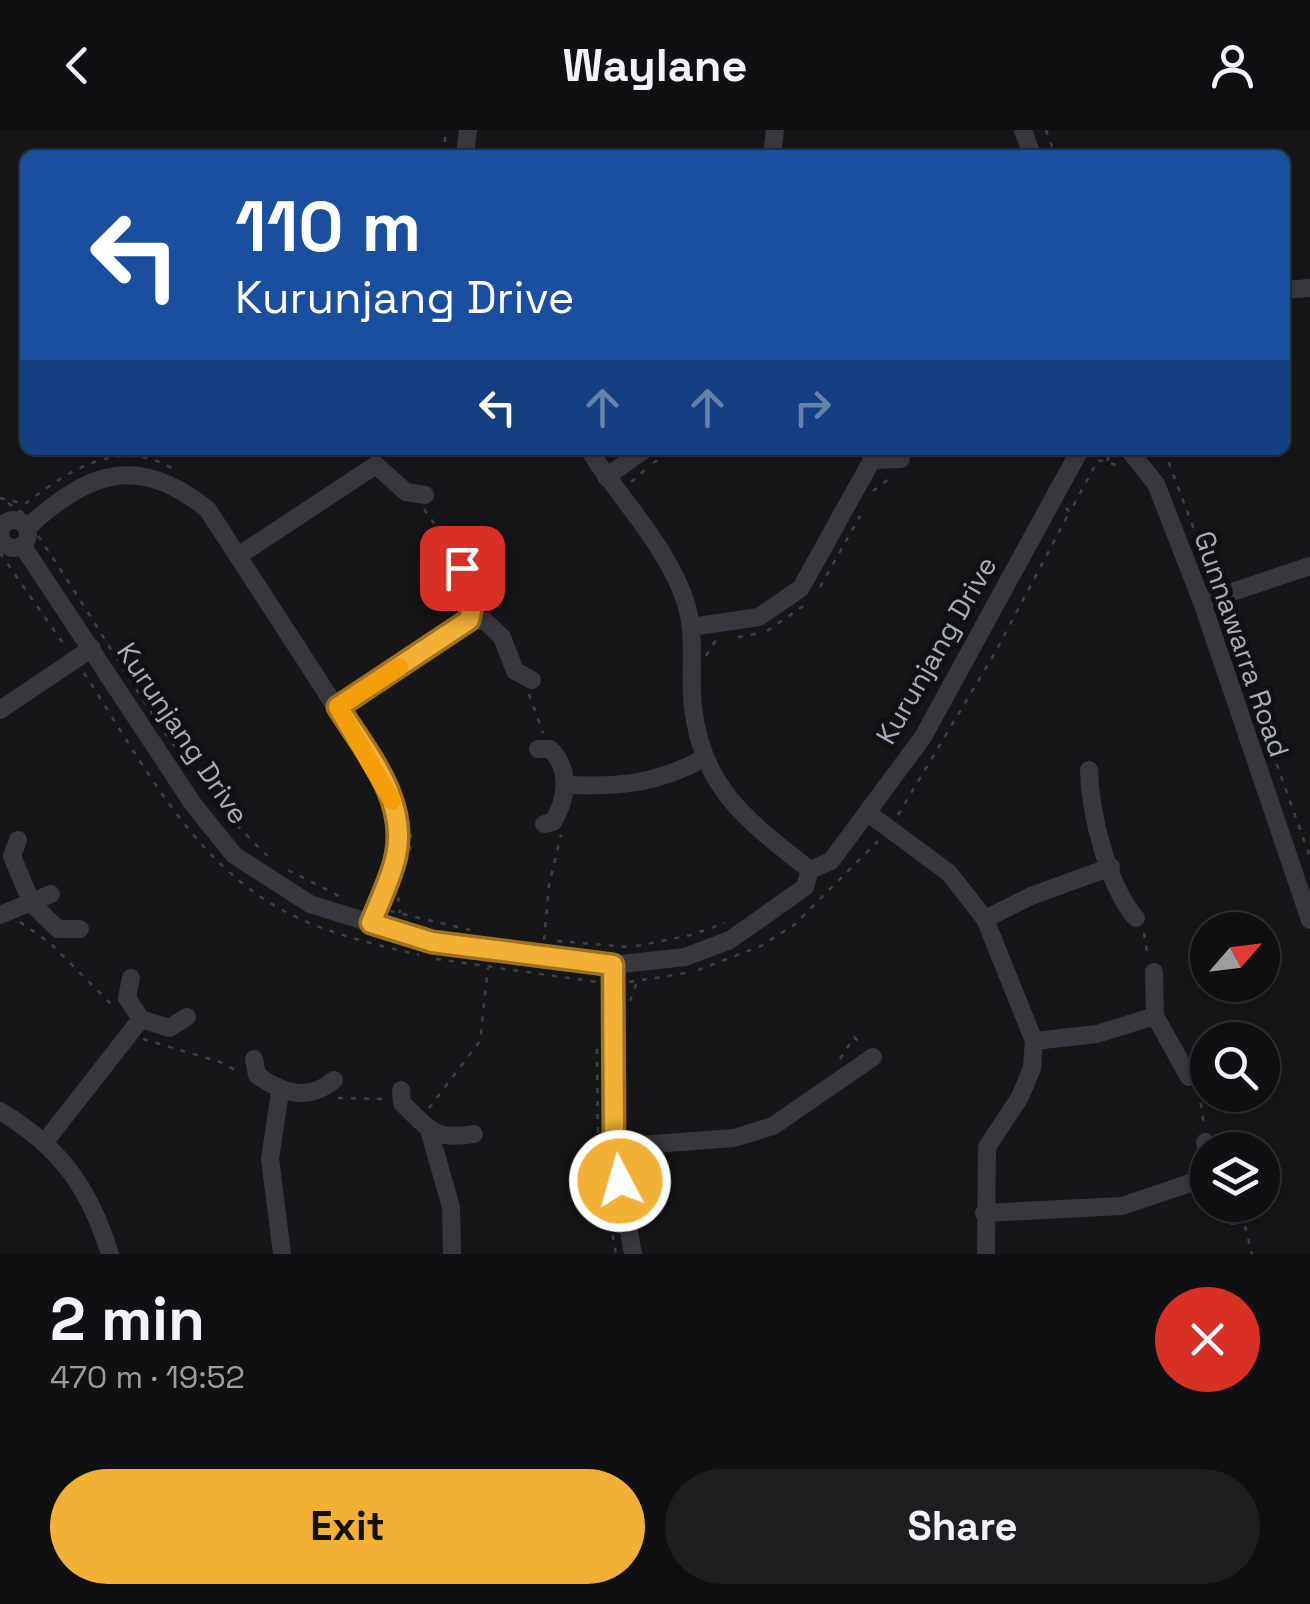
<!DOCTYPE html>
<html lang="en">
<head>
<meta charset="utf-8">
<style>
  :root { --surface:#101012; --page:#1e1e20; --text:#f1f3f6; --muted:#9c9d9f; --line:#303032; --accent:#f2b134 }
  body { margin:0; font-family:"Space Grotesk",sans-serif; background:var(--page); color:var(--text); height:100vh; display:flex; flex-direction:column; font-size:38px; white-space:nowrap }
  * { box-sizing:border-box; margin:0 }
  p { font-size:32px; color:var(--muted) }
  .icon { flex:none; width:55px; height:55px; fill:none; stroke:currentColor; stroke-width:2; stroke-linecap:round; stroke-linejoin:round }
  .map { position:relative; height:1124px; overflow:hidden }
  .drawer { display:flex; flex-direction:column; background:var(--surface); flex:1 }
  .drawer>* { flex:none }
  .hud { position:absolute; left:20px; top:20px; width:1270px; height:305px; border-radius:15px; box-shadow:0 2px 8px #0004,0 0 0 2px var(--line); background:#1a4fa0; color:#fff; overflow:hidden }
  .needle { width:65px; rotate:62deg }
  .tools { position:absolute; left:1190px; top:782px; display:grid; gap:20px }
  .tools a { display:grid; place-items:center; width:90px; height:90px; border-radius:50%; background:var(--surface); box-shadow:0 2px 8px #0004,0 0 0 2px var(--line); font-size:50px }
  .pin { position:absolute; display:grid; place-items:center; width:85px; height:85px; color:#fff; margin:-42px; border-radius:20px; box-shadow:0 5px 15px #0006 }
  .me { position:absolute; width:110px; margin:-55px; rotate:354deg; stroke-linejoin:round; filter:drop-shadow(0 0 8px #0008) }
  .turn { display:flex; align-items:center; gap:35px; height:210px; padding:0 50px; font-size:45px }
  .turn .icon { width:130px; height:130px; stroke-width:2.5 }
  .turn b { display:block; font-size:70px; line-height:85px }
  .lanes { display:flex; align-items:center; height:95px; padding:0 50px; background:#0003; justify-content:center; gap:50px; direction:ltr }
  .lanes .off { opacity:.35 }
  .round { display:grid; place-items:center; flex:none; width:105px; height:105px; border-radius:52px; background:var(--page) }
  .overview { display:flex; align-items:center; justify-content:space-between; height:170px; padding:0 50px }
  h1 { font-size:60px; font-weight:600; line-height:75px }
  .cta { display:flex; gap:20px; margin-top:auto; padding:20px 50px }
  .cta a { flex:1; height:115px; border-radius:60px; background:var(--accent); color:#111; font-size:40px; font-weight:600; line-height:115px; text-align:center }
  .cta a+a { background:var(--page); color:var(--text) }
  header { display:flex; justify-content:space-between; align-items:center; height:130px; padding:0 50px; background:var(--surface); font-size:45px; font-weight:600 }
  .map>svg:first-child { display:block }
  .lines { fill:none; stroke-linecap:round; stroke-linejoin:round }
  .path { stroke:#3d3f44; stroke-width:2.5; stroke-dasharray:5 8; stroke-linecap:butt }
  .minor { stroke:#37383d; stroke-width:18 }
  .route-casing { stroke:#9d7322; stroke-width:25 }
  .route { stroke:#f2b134; stroke-width:18 }
  .slow { stroke:#f59e0b; stroke-width:18 }
  .labels { text-anchor:middle; dominant-baseline:central; stroke-width:10; stroke-linejoin:round; paint-order:stroke }
  .street-label { font-size:28px; fill:#a8adb8; stroke:#111113 }
</style>
</head>
<body>
<header><svg class="icon" aria-label="back" viewBox="0 0 24 24"><path d="M15 5l-7 7 7 7"/></svg>Waylane<svg class="icon" aria-label="person" viewBox="0 0 24 24"><circle cx="12" cy="8" r="4"/><path d="M4 21q1-7 8-7t8 7"/></svg></header>
<div class="map">
<svg width="1310" height="1124" viewBox="0 0 1310 1124">
  <rect width="100%" height="100%" fill="#161618"/>
  <g class="lines">
    <g class="path">
      <path d="M1046,0l9,25"/>
      <path d="M445,25v-25"/>
      <path d="M1164,320l37,98"/>
      <path d="M1107,331l5,-11"/>
      <path d="M653,333l20,-13"/>
      <path d="M631,352l16,-14"/>
      <path d="M873,361l21,-16"/>
      <path d="M0,368l25,6c44,-34 95,-68 150,-34"/>
      <path d="M8,373l15,10"/>
      <path d="M1066,378l4,4 28,-52 22,6"/>
      <path d="M424,379l24,34"/>
      <path d="M38,406c76,110 136,234 235,325"/>
      <path d="M1197,422l5,-2 7,27 7,5"/>
      <path d="M0,423l65,93"/>
      <path d="M820,457l40,-71"/>
      <path d="M1224,487l86,240"/>
      <path d="M767,501l42,-29"/>
      <path d="M738,507l22,-4"/>
      <path d="M706,526l10,-16"/>
      <path d="M84,543c56,85 108,190 202,239 42,22 88,32 133,43"/>
      <path d="M529,564l14,39"/>
      <path d="M898,685l98,-164 73,-138"/>
      <path d="M410,721l1,-17"/>
      <path d="M288,740l51,26"/>
      <path d="M398,767l2,16"/>
      <path d="M390,781l80,19"/>
      <path d="M20,792l30,21 64,64"/>
      <path d="M1144,803l4,26"/>
      <path d="M544,810l5,-55 12,-50"/>
      <path d="M557,811l72,6"/>
      <path d="M636,816l55,-11 34,-12"/>
      <path d="M436,829l161,23"/>
      <path d="M698,840l63,-24 33,-21 84,-84"/>
      <path d="M629,852l57,-9"/>
      <path d="M630,871l7,-19"/>
      <path d="M143,909l77,23 19,10"/>
      <path d="M597,919l1,96"/>
      <path d="M840,929l14,-22 8,8"/>
      <path d="M1199,960l5,36"/>
      <path d="M338,968l47,1"/>
      <path d="M429,978l51,-67 8,-73"/>
      <path d="M599,1028l17,96"/>
      <path d="M1245,1096l7,28"/>
    </g>
    <g class="minor">
      <path d="M1023,0l9,25"/>
      <path d="M465,25l3,-25"/>
      <path d="M772,25l3,-25"/>
      <path d="M1285,160l25,-2"/>
      <path d="M589,320c31,49 82,100 98,157 9,32 2,67 6,100 9,82 56,115 117,163"/>
      <path d="M869,320l3,10 29,-1"/>
      <path d="M1129,320l27,34 46,118 108,318"/>
      <path d="M606,347l38,-27"/>
      <circle cx="14" cy="404" r="14"/>
      <path d="M27,398c61,-57 112,-75 181,-18l181,279c14,55 1,82 -18,134"/>
      <path d="M22,415l171,259 41,51 76,49 122,38 181,23 72,-8 45,-17 75,-53 5,-17 21,-9 92,-124 157,-287"/>
      <path d="M465,417c-8,26 10,45 4,73"/>
      <path d="M238,426l138,-91 30,27 19,3"/>
      <path d="M1202,472l108,-36"/>
      <path d="M691,497l68,-10 42,-29 71,-128"/>
      <path d="M337,577l132,-87 16,1 17,16 13,34 17,9"/>
      <path d="M0,580l92,-62"/>
      <path d="M538,619h12c21,20 17,50 3,73l-9,2"/>
      <path d="M1089,640c1,43 19,117 47,148"/>
      <path d="M566,655c56,2 89,-1 139,-27"/>
      <path d="M868,683l81,60 36,46 49,122 -2,27 -12,29 -33,50 -1,107"/>
      <path d="M18,710l-6,16 20,48 26,25h22"/>
      <path d="M0,785l51,-21"/>
      <path d="M985,789l46,-23 80,-29"/>
      <path d="M613,835l1,182 19,107"/>
      <path d="M1154,842l1,44 34,61"/>
      <path d="M131,848l-4,20 14,21 28,9 18,-11"/>
      <path d="M1034,911l63,-7 58,-18"/>
      <path d="M254,929l3,16c25,18 51,27 77,5"/>
      <path d="M401,960l1,13c27,26 32,38 72,31"/>
      <path d="M280,962l-10,67 12,95"/>
      <path d="M0,981c60,36 89,76 110,143"/>
      <path d="M429,1000l22,77 1,47"/>
      <path d="M1205,1012l3,13"/>
      <path d="M44,1013l97,-124"/>
      <path d="M614,1017l120,-9 39,-12 100,-69"/>
      <path d="M1227,1075l6,11"/>
      <path d="M984,1083l138,-7 86,-29"/>
    </g>
  </g>
  <g class="lines">
    <defs>
      <path id="route" d="M462,438l11,34 -4,18 -131,87c28,45 70,92 58,149 -5,23 -17,46 -25,67l61,19 181,23 1,181 6,35"/>
    </defs>
    <use href="#route" class="route-casing"/>
    <use href="#route" class="route"/>
    <path class="slow" d="M392,671l-54,-94 61,-40"/>
  </g>
  <g class="labels">
    <g class="street-label">
      <text transform="translate(1242 514) rotate(71)">Gunnawarra Road</text>
      <text transform="translate(936 520) rotate(-60)">Kurunjang Drive</text>
      <text transform="translate(183 603) rotate(56)">Kurunjang Drive</text>
    </g>
  </g>
</svg>
<div class="tools">
<a><svg class="needle" viewBox="-14 -14 28 28"><path d="M0-13l5 13h-10z" fill="#e53935"/><path d="M0 13l5-13h-10z" fill="#9c9d9f"/></svg></a>
<a><svg class="icon" aria-label="search" viewBox="0 0 24 24"><circle cx="10" cy="10" r="6"/><path d="M15 15l6 6"/></svg></a>
<a><svg class="icon" aria-label="layers" viewBox="0 0 24 24"><path d="M12 4l9 5-9 5-9-5zM3 14l9 5 9-5"/></svg></a>
</div>
<div class="pin" style="left:462px;top:438px;background:#d93025"><svg class="icon" aria-label="arrive" viewBox="0 0 24 24"><path d="M6 21V4h12l-3 4 3 4H6"/></svg></div>
<svg class="me" style="left:620px;top:1051px" viewBox="-20 -20 40 40"><circle r="17" fill="#f2b134" stroke="#fff" stroke-width="3"/><path d="M0-11L8 9 0 5-8 9z" fill="#fff"/></svg>
<div class="hud">
<div class="turn"><svg class="icon" aria-label="left" viewBox="0 0 24 24"><path d="M17 20v-9H6M10 6l-5 5 5 5"/></svg><div><b>110 m</b>Kurunjang Drive</div></div>
<div class="lanes"><svg class="icon" aria-label="left" viewBox="0 0 24 24"><path d="M17 20v-9H6M10 6l-5 5 5 5"/></svg><svg class="icon off" aria-label="ahead" viewBox="0 0 24 24"><path d="M12 20V5M6 11l6-6 6 6"/></svg><svg class="icon off" aria-label="ahead" viewBox="0 0 24 24"><path d="M12 20V5M6 11l6-6 6 6"/></svg><svg class="icon off" aria-label="right" viewBox="0 0 24 24"><path d="M7 20v-9h11M14 6l5 5-5 5"/></svg></div>
</div>
</div>
<section class="drawer">
<div class="overview"><div><h1>2 min</h1><p>470 m · 19:52</p></div><a class="round" style="background:#d93025;color:#fff"><svg class="icon" aria-label="close" viewBox="0 0 24 24"><path d="M6 6l12 12M18 6L6 18"/></svg></a></div>
<div class="cta"><a>Exit</a><a>Share</a></div>
</section>
</body>
</html>
